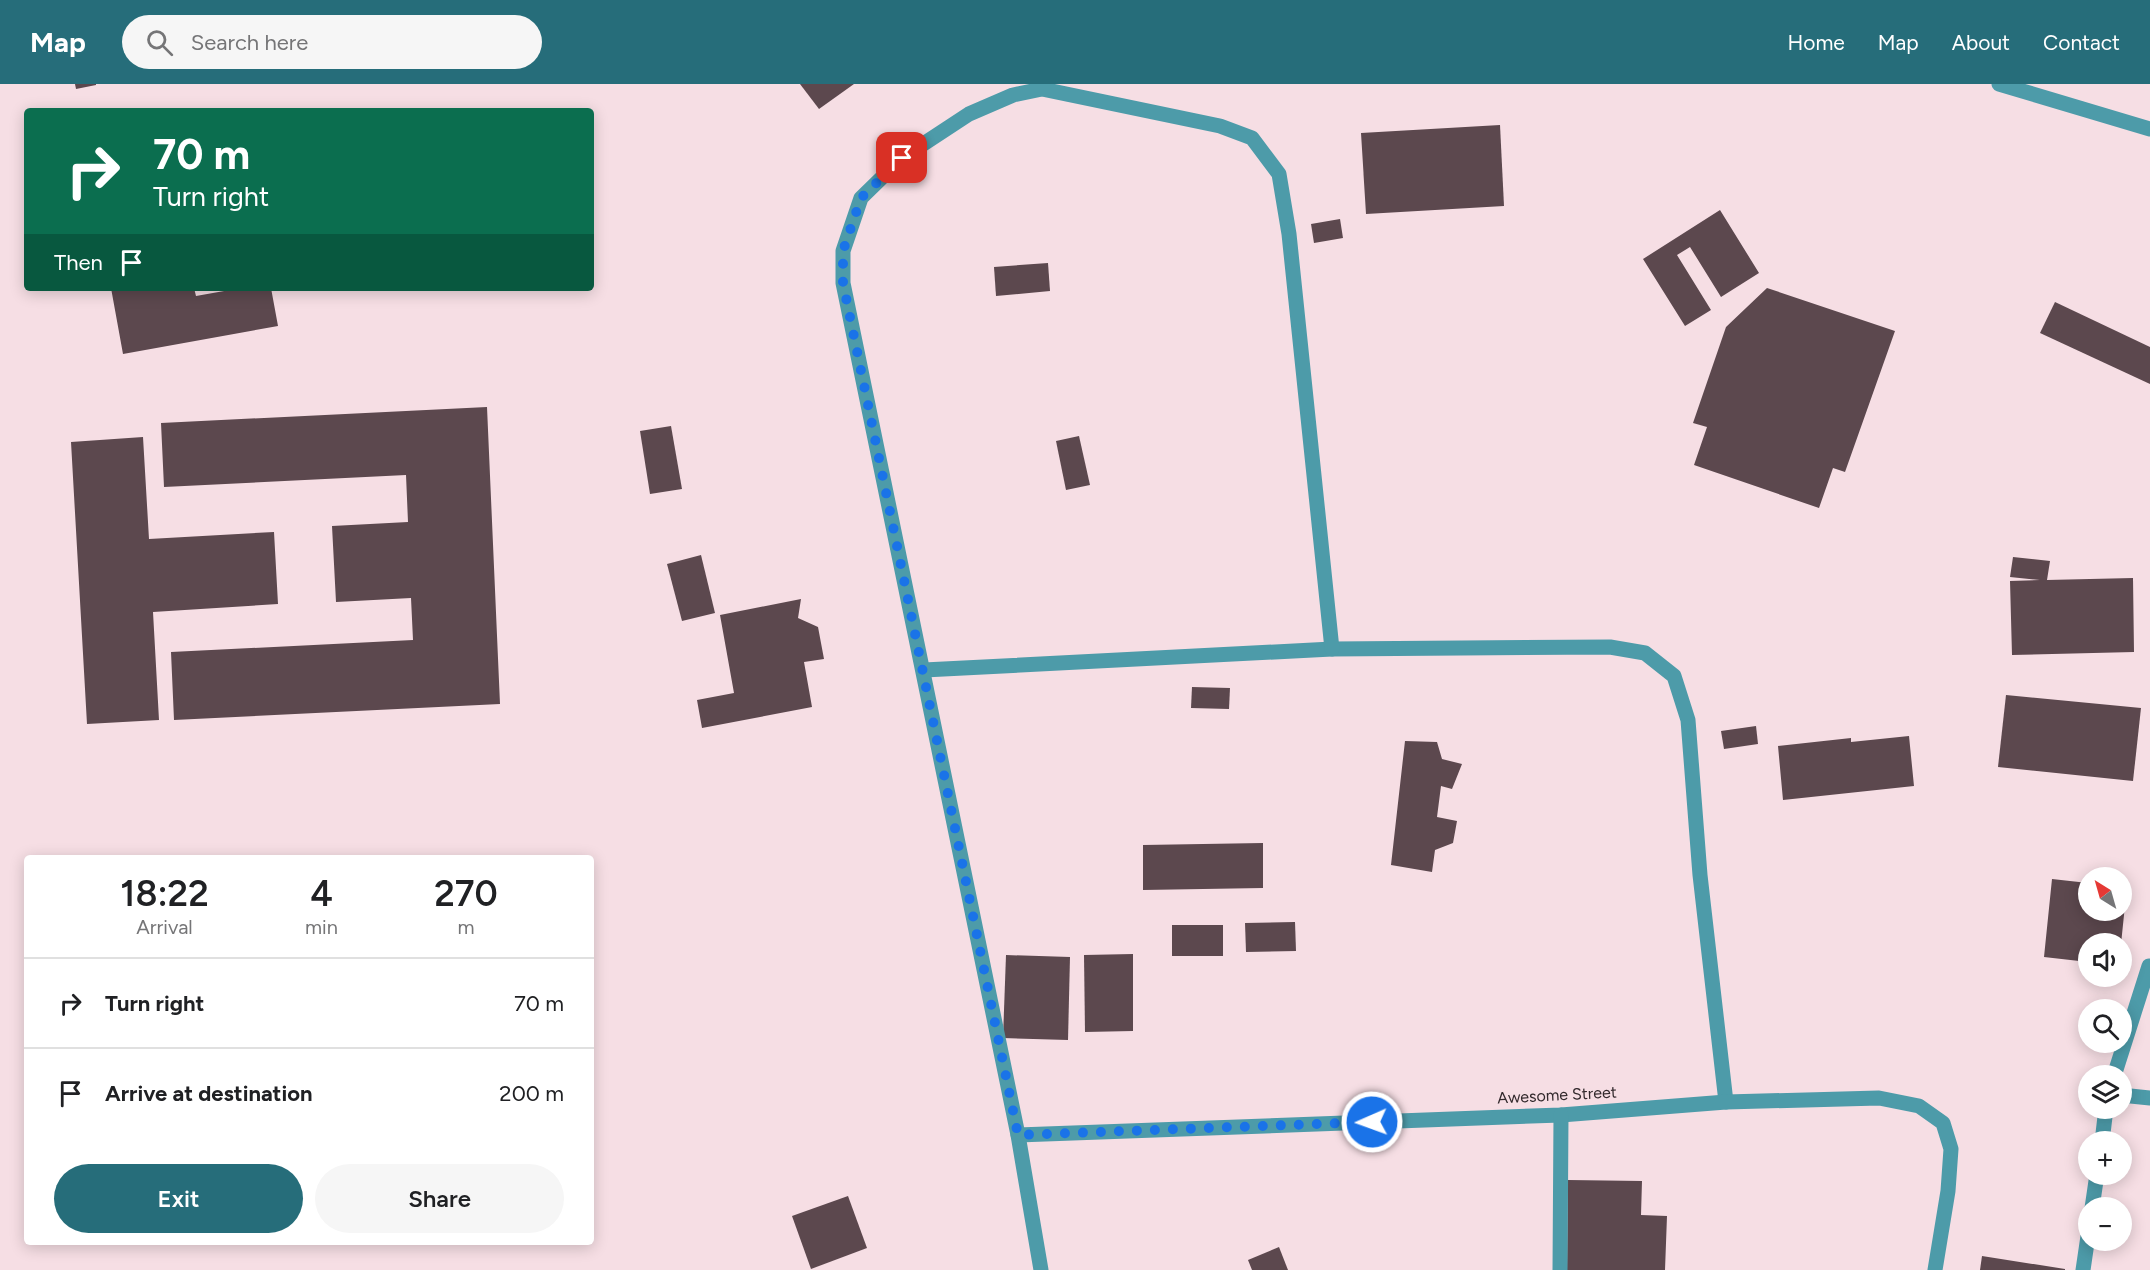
<!DOCTYPE html>
<html lang="en">
<head>
<meta charset="utf-8">
<style>
  :root { --surface:#fff; --page:#f6f6f6; --text:#202124; --muted:#757577; --line:#e0e0e0; --accent:#266d7a }
  body { margin:0; font-family:Figtree,sans-serif; background:var(--page); color:var(--text); height:100vh; display:flex; flex-direction:column; font-size:22px; white-space:nowrap }
  * { box-sizing:border-box; margin:0 }
  p { font-size:20px; color:var(--muted) }
  .icon { flex:none; width:33px; height:33px; fill:none; stroke:currentColor; stroke-width:2; stroke-linecap:round; stroke-linejoin:round }
  .map { position:relative; flex:1; overflow:hidden }
  .sheet { position:absolute; left:24px; top:771px; width:570px; height:390px; display:flex; flex-direction:column; background:var(--surface); border-radius:6px; box-shadow:0 3px 15px #0003 }
  .sheet>* { flex:none }
  .top-card { position:absolute; left:24px; top:24px; width:570px; height:183px; border-radius:6px; box-shadow:0 3px 15px #0003; background:#0b6e4f; color:#fff; overflow:hidden }
  .needle { width:39px; rotate:323deg }
  .fabs { position:absolute; left:2078px; top:783px; display:grid; gap:12px }
  .fabs a { display:grid; place-items:center; width:54px; height:54px; border-radius:50%; background:var(--surface); box-shadow:0 3px 15px #0003; font-size:30px }
  .pin { position:absolute; display:grid; place-items:center; width:51px; height:51px; color:#fff; margin:-26px; border-radius:12px; box-shadow:0 3px 9px #0006 }
  .me { position:absolute; width:66px; margin:-33px; rotate:268deg; stroke-linejoin:round; filter:drop-shadow(0 0 4px #0008) }
  .turn { display:flex; align-items:center; gap:21px; height:126px; padding:0 30px; font-size:27px }
  .turn .icon { width:78px; height:78px; stroke-width:2.5 }
  .turn b { display:block; font-size:42px; line-height:51px }
  .then { display:flex; align-items:center; height:57px; padding:0 30px; background:#0003; gap:12px; font-size:22px }
  .eta { display:flex; justify-content:space-evenly; align-items:center; height:102px; text-align:center }
  .eta b { font-size:36px; font-weight:600; line-height:42px }
  .cta { display:flex; gap:12px; margin-top:auto; padding:12px 30px }
  .cta a { flex:1; height:69px; border-radius:36px; background:var(--accent); color:#fff; font-size:24px; font-weight:600; line-height:69px; text-align:center }
  .cta a+a { background:var(--page); color:var(--text) }
  ul { padding:0; list-style:none }
  li { display:flex; align-items:center; gap:18px; height:90px; padding:0 30px; border-top:2px solid var(--line) }
  li div { flex:1 }
  li b { display:block; font-size:22px }
  li em { font-style:normal }
  header { display:flex; align-items:center; gap:36px; box-sizing:border-box; height:84px; padding:0 30px; background:var(--accent); color:#fff }
  header strong { font-size:28px }
  nav { display:flex; gap:33px; margin-inline-start:auto; font-size:21px }
  .search { width:420px; height:54px; background:var(--page); display:flex; align-items:center; gap:15px; box-sizing:border-box; padding:0 21px; border-radius:33px; color:var(--muted); font-size:22px }
  .map>svg:first-child { display:block }
  .building { fill:#5c484e }
  .lines { fill:none; stroke-linecap:round; stroke-linejoin:round }
  .minor { stroke:#4d9ba9; stroke-width:15 }
  .route { stroke:#1a73e8; stroke-width:10; stroke-dasharray:0 18 }
  .labels { text-anchor:middle; dominant-baseline:central; stroke-width:6; stroke-linejoin:round; paint-order:stroke }
  .street-label { font-size:16px; fill:#32292c; stroke:#f6dee4 }
</style>
</head>
<body>
<header>
<strong>Map</strong>
<div class="search"><svg class="icon" aria-label="search" viewBox="0 0 24 24"><circle cx="10" cy="10" r="6"/><path d="M15 15l6 6"/></svg>Search here</div>
<nav><a>Home</a><a>Map</a><a>About</a><a>Contact</a></nav>
</header>
<div class="map">
<svg width="2150" height="1186" viewBox="0 0 2150 1186">
  <rect width="100%" height="100%" fill="#f6dee4"/>
  <g class="building">
    <path d="M75,0h21v1l-20,4z"/>
    <path d="M800,0h54l-35,25z"/>
    <path d="M1500,41l4,81 -138,8 -5,-81z"/>
    <path d="M1720,126l39,63 -38,24 -31,-50 -13,8 34,55 -26,16 -42,-67z"/>
    <path d="M1340,135l3,19 -29,5 -3,-19z"/>
    <path d="M1048,179l2,28 -54,5 -2,-29z"/>
    <path d="M111,204h83l2,8 45,-8h30l7,38 -155,28z"/>
    <path d="M1767,204l128,43 -50,141 -12,-4 -14,40 -125,-43 13,-38 -14,-4 33,-96z"/>
    <path d="M2055,218l95,45v37l-110,-51z"/>
    <path d="M487,323l13,297 -326,16 -3,-68 242,-12 -2,-42 -75,4 -4,-76 76,-4 -2,-47 -242,12 -3,-64z"/>
    <path d="M671,342l11,63 -32,5 -10,-63z"/>
    <path d="M1079,352l11,49 -24,5 -10,-49z"/>
    <path d="M143,353l6,102 125,-7 4,72 -125,8 6,108 -72,4 -16,-282z"/>
    <path d="M701,471l14,58 -33,8 -15,-57z"/>
    <path d="M2013,473l37,4 -3,19 86,-2 1,74 -122,3 -2,-74 30,-1 -30,-3z"/>
    <path d="M801,515l-3,19 20,9 6,32 -20,3 8,45 -110,21 -5,-28 37,-7 -14,-78z"/>
    <path d="M1192,603l38,1 -1,21 -38,-1z"/>
    <path d="M2006,611l135,13 -8,73 -135,-14z"/>
    <path d="M1756,642l2,18 -34,5 -3,-18z"/>
    <path d="M1909,652l5,50 -131,14 -5,-54 73,-8v4z"/>
    <path d="M1405,657l32,1 5,17 20,5 -10,25 -11,-3 -4,31 20,4 -4,22 -18,7 -3,22 -41,-7z"/>
    <path d="M1263,759v45l-120,2v-45z"/>
    <path d="M2052,795l36,4v27h33v-24h6l-6,58h-33v18l-44,-5z"/>
    <path d="M1295,838l1,29 -50,1 -1,-29z"/>
    <rect x="1172" y="841" width="51" height="31"/>
    <path d="M1133,870v77l-48,1 -1,-77z"/>
    <path d="M1006,871l64,2 -2,83 -65,-2z"/>
    <path d="M1568,1096l74,1 -1,34 26,1 -2,54h-98z"/>
    <path d="M848,1112l19,52 -56,21 -19,-53z"/>
    <path d="M1279,1163l9,23h-36l-4,-10z"/>
    <path d="M1982,1172l83,13v1h-85z"/>
  </g>
  <g class="lines">
    <g class="minor">
      <path d="M1999,0l151,45"/>
      <path d="M924,586l408,-21 278,-2 35,6 29,23 14,44 12,155 26,227"/>
      <path d="M2114,992l35,-110"/>
      <path d="M2121,1011l29,3"/>
      <path d="M1018,1051l543,-20 165,-13 153,-4 40,8 24,17 8,26 -3,42 -13,79"/>
      <path d="M2102,1058l4,-34"/>
      <path d="M2092,1124l5,-34"/>
      <path d="M1041,1186l-23,-135 -175,-852v-32l18,-53 41,-40 67,-44 44,-19 29,-6 178,37 32,12 27,36 10,60 43,415"/>
      <path d="M1560,1186l1,-155"/>
      <path d="M2083,1186l5,-34"/>
    </g>
  </g>
  <g class="lines">
    <path class="route" d="M902,74l-41,40 -18,53v32l175,852 354,-13"/>
  </g>
  <g class="labels">
    <g class="street-label">
      <text transform="translate(1557 1011) rotate(-3)">Awesome Street</text>
    </g>
  </g>
</svg>
<div class="fabs">
<a><svg class="needle" viewBox="-14 -14 28 28"><path d="M0-13l5 13h-10z" fill="#e53935"/><path d="M0 13l5-13h-10z" fill="#757577"/></svg></a>
<a><svg class="icon" aria-label="sound" viewBox="0 0 24 24"><path d="M4 9h4l5-4v14l-5-4H4zM17 9q2 3 0 6"/></svg></a>
<a><svg class="icon" aria-label="search" viewBox="0 0 24 24"><circle cx="10" cy="10" r="6"/><path d="M15 15l6 6"/></svg></a>
<a><svg class="icon" aria-label="layers" viewBox="0 0 24 24"><path d="M12 4l9 5-9 5-9-5zM3 14l9 5 9-5"/></svg></a>
<a>+</a>
<a>−</a>
</div>
<div class="pin" style="left:902px;top:74px;background:#d93025"><svg class="icon" aria-label="arrive" viewBox="0 0 24 24"><path d="M6 21V4h12l-3 4 3 4H6"/></svg></div>
<svg class="me" style="left:1372px;top:1038px" viewBox="-20 -20 40 40"><circle r="17" fill="#1a73e8" stroke="#fff" stroke-width="3"/><path d="M0-11L8 9 0 5-8 9z" fill="#fff"/></svg>
<div class="top-card">
<div class="turn"><svg class="icon" aria-label="right" viewBox="0 0 24 24"><path d="M7 20v-9h11M14 6l5 5-5 5"/></svg><div><b>70 m</b>Turn right</div></div>
<div class="then">Then<svg class="icon" aria-label="arrive" viewBox="0 0 24 24"><path d="M6 21V4h12l-3 4 3 4H6"/></svg></div>
</div>
<section class="sheet">
<div class="eta">
<div><b>18:22</b><p>Arrival</p></div>
<div><b>4</b><p>min</p></div>
<div><b>270</b><p>m</p></div>
</div>
<ul>
<li><svg class="icon" aria-label="right" viewBox="0 0 24 24"><path d="M7 20v-9h11M14 6l5 5-5 5"/></svg><div><b>Turn right</b></div><em>70 m</em></li>
<li><svg class="icon" aria-label="arrive" viewBox="0 0 24 24"><path d="M6 21V4h12l-3 4 3 4H6"/></svg><div><b>Arrive at destination</b></div><em>200 m</em></li>
</ul>
<div class="cta"><a>Exit</a><a>Share</a></div>
</section>
</div>
</body>
</html>
